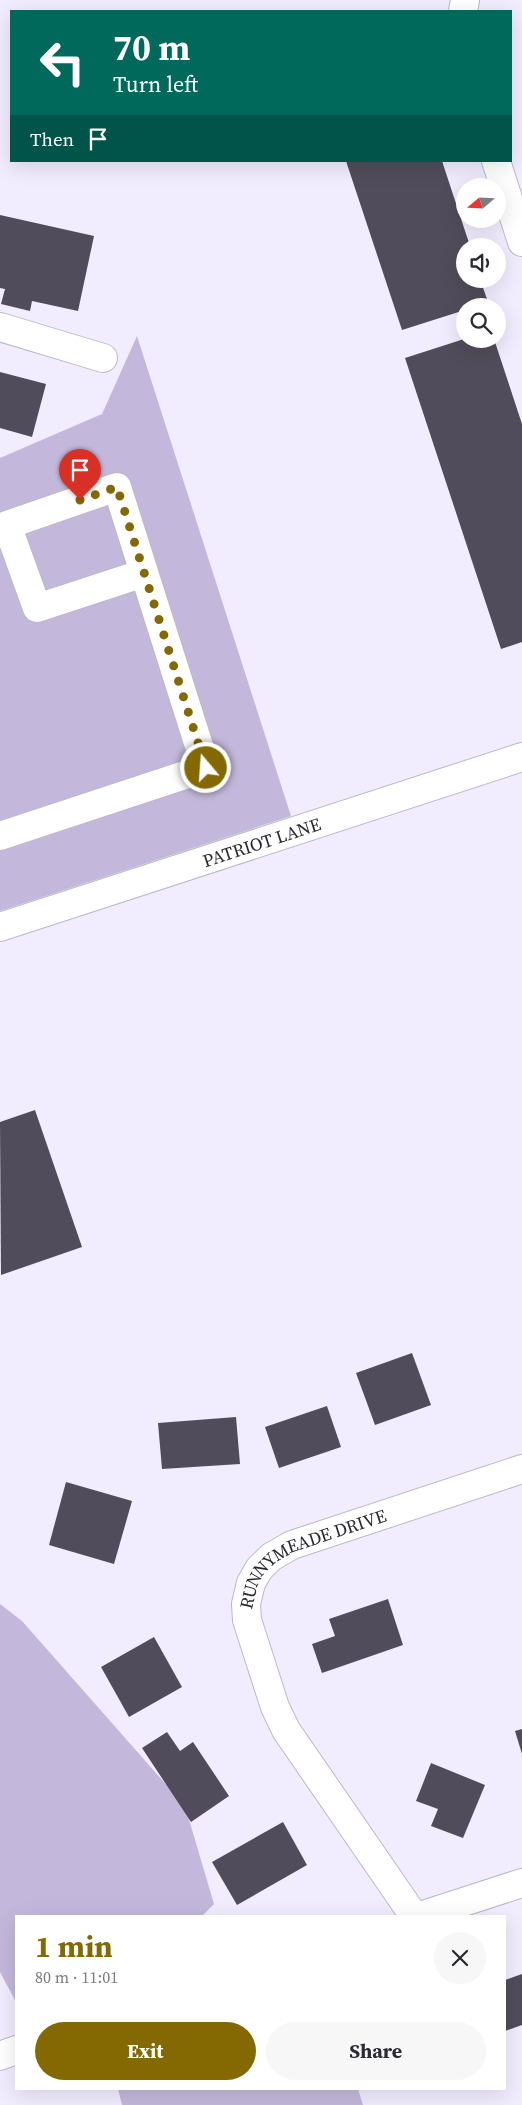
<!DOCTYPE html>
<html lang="en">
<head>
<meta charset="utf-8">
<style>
  :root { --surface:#fff; --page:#f7f7f7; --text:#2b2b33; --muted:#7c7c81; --accent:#846902 }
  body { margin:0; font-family:"Source Serif 4",serif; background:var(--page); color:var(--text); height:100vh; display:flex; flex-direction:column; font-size:19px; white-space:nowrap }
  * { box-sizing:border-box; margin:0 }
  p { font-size:16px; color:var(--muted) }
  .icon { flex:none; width:28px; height:28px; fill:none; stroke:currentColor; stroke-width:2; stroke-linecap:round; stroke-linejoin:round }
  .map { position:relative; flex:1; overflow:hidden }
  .details { position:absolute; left:15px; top:1915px; width:491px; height:175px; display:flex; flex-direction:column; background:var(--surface); border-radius:0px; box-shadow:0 5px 20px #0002 }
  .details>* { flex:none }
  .banner { position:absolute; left:10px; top:10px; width:502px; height:152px; border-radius:0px; box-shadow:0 5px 20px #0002; background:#00695c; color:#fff; overflow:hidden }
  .needle { width:32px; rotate:251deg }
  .controls { position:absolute; left:456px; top:178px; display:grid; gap:10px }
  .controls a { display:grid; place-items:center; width:50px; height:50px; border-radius:50%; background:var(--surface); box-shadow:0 5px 20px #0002; font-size:25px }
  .pin { position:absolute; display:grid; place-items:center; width:42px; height:42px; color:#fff; margin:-51px -21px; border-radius:50% 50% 50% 0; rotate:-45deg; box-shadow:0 0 5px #0007 }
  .pin .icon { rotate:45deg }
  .me { position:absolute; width:55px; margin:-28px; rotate:342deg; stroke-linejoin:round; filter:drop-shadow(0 0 4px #0008) }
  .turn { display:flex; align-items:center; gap:18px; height:105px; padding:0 20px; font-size:22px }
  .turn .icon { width:65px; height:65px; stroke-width:2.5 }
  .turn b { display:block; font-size:35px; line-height:42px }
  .then { display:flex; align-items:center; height:48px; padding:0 20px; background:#0003; gap:10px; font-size:19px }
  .round { display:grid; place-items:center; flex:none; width:52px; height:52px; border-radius:26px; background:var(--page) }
  .summary { display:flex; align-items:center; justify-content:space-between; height:85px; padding:0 20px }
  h1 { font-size:30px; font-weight:700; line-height:38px; color:var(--accent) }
  .cta { display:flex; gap:10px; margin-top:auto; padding:10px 20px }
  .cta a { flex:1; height:58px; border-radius:30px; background:var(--accent); color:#fff; font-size:20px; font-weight:700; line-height:58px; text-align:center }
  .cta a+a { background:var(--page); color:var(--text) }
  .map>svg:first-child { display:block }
  .green { fill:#c3b8db }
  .building { fill:#514c5b }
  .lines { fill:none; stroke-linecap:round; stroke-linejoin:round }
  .minor-casing { stroke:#bdb7c9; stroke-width:30 }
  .minor { stroke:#fff; stroke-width:28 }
  .route { stroke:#846902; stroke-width:9; stroke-dasharray:0 16.2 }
  .labels { text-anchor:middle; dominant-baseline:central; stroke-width:5; stroke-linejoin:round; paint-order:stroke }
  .street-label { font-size:18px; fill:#2b292f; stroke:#fff }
</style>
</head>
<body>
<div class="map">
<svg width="522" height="2105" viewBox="0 0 522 2105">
  <rect width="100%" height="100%" fill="#f2ecff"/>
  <g class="green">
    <path d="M137,336l154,480 -291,95v-453l102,-44z"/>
    <path d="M0,1604l22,17 163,185 29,98 -12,12h-186v86l-16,-30z"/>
    <path d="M118,2089h240l5,16h-241z"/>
  </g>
  <g class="building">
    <path d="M346,161h96l28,85h-5v33h15l8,23 -12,4h-11v4l-63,20z"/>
    <path d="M0,215l94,21 -16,75 -46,-10 -2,10 -29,-7 4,-15 -5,-1z"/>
    <path d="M464,339h30l28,85v218l-21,7 -96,-291z"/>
    <path d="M0,372l46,12 -14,53 -32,-9z"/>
    <path d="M35,1110l47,137 -81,28 -1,-153z"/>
    <path d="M412,1353l19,52 -56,20 -19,-52z"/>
    <path d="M327,1406l14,41 -62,21 -14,-41z"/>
    <path d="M236,1417l4,47 -78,5 -4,-46z"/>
    <path d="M66,1482l66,19 -18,63 -65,-19z"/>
    <path d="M388,1599l15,46 -81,28 -10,-29 23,-8 -6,-17z"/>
    <path d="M154,1637l28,50 -53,30 -28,-50z"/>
    <path d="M522,1729v25l-7,-23z"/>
    <path d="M167,1732l13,19 13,-9 36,54 -38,26 -49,-74z"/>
    <path d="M431,1763l54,22 -22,53 -32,-12 7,-17 -22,-8z"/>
    <path d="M283,1822l24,43 -70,40 -25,-43z"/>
    <path d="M522,1974v51l-17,6v-51z"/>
  </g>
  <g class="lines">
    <defs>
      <g id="minor">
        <path d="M463,11l2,-11"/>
        <path d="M496,161l26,81"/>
        <path d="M0,327l103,31"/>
        <path d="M0,836l206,-68 -89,-281 -110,38 30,83 107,-35"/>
        <path id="s1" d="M0,927l522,-170"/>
        <path id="s2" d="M414,1916l-128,-186 -11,-23 -28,-87 -1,-16 5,-21 8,-14 12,-12 21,-12 230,-76"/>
        <path d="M420,1916l102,-33"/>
        <path d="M0,2056l16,-6"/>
      </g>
    </defs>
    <use href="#minor" class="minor-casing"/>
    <use href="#minor" class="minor"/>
  </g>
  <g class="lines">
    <path class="route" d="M80,500l37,-13 89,281"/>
  </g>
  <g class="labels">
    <g class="street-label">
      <text stroke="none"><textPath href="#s1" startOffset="275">PATRIOT LANE</textPath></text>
      <text stroke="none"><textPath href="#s2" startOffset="445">RUNNYMEADE DRIVE</textPath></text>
    </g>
  </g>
</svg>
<div class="controls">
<a><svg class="needle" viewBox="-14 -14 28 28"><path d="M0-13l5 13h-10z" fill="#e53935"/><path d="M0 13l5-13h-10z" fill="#7c7c81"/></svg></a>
<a><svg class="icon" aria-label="sound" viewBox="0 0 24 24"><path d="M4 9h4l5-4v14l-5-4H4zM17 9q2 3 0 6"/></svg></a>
<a><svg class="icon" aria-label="search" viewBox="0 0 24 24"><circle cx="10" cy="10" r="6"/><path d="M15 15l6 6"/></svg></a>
</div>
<div class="pin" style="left:80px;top:500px;background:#d93025"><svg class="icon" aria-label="arrive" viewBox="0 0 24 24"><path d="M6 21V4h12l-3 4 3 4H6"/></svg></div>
<svg class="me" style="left:206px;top:768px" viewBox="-20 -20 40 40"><circle r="17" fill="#846902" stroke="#fff" stroke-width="3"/><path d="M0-11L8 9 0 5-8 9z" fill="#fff"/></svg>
<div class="banner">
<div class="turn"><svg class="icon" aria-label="left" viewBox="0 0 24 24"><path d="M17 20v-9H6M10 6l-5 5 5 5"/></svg><div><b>70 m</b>Turn left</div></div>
<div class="then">Then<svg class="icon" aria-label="arrive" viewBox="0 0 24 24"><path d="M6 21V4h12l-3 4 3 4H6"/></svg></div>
</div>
<section class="details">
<div class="summary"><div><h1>1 min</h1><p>80 m · 11:01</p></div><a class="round"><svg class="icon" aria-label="close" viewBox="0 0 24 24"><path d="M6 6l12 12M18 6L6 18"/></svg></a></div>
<div class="cta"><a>Exit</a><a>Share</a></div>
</section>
</div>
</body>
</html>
